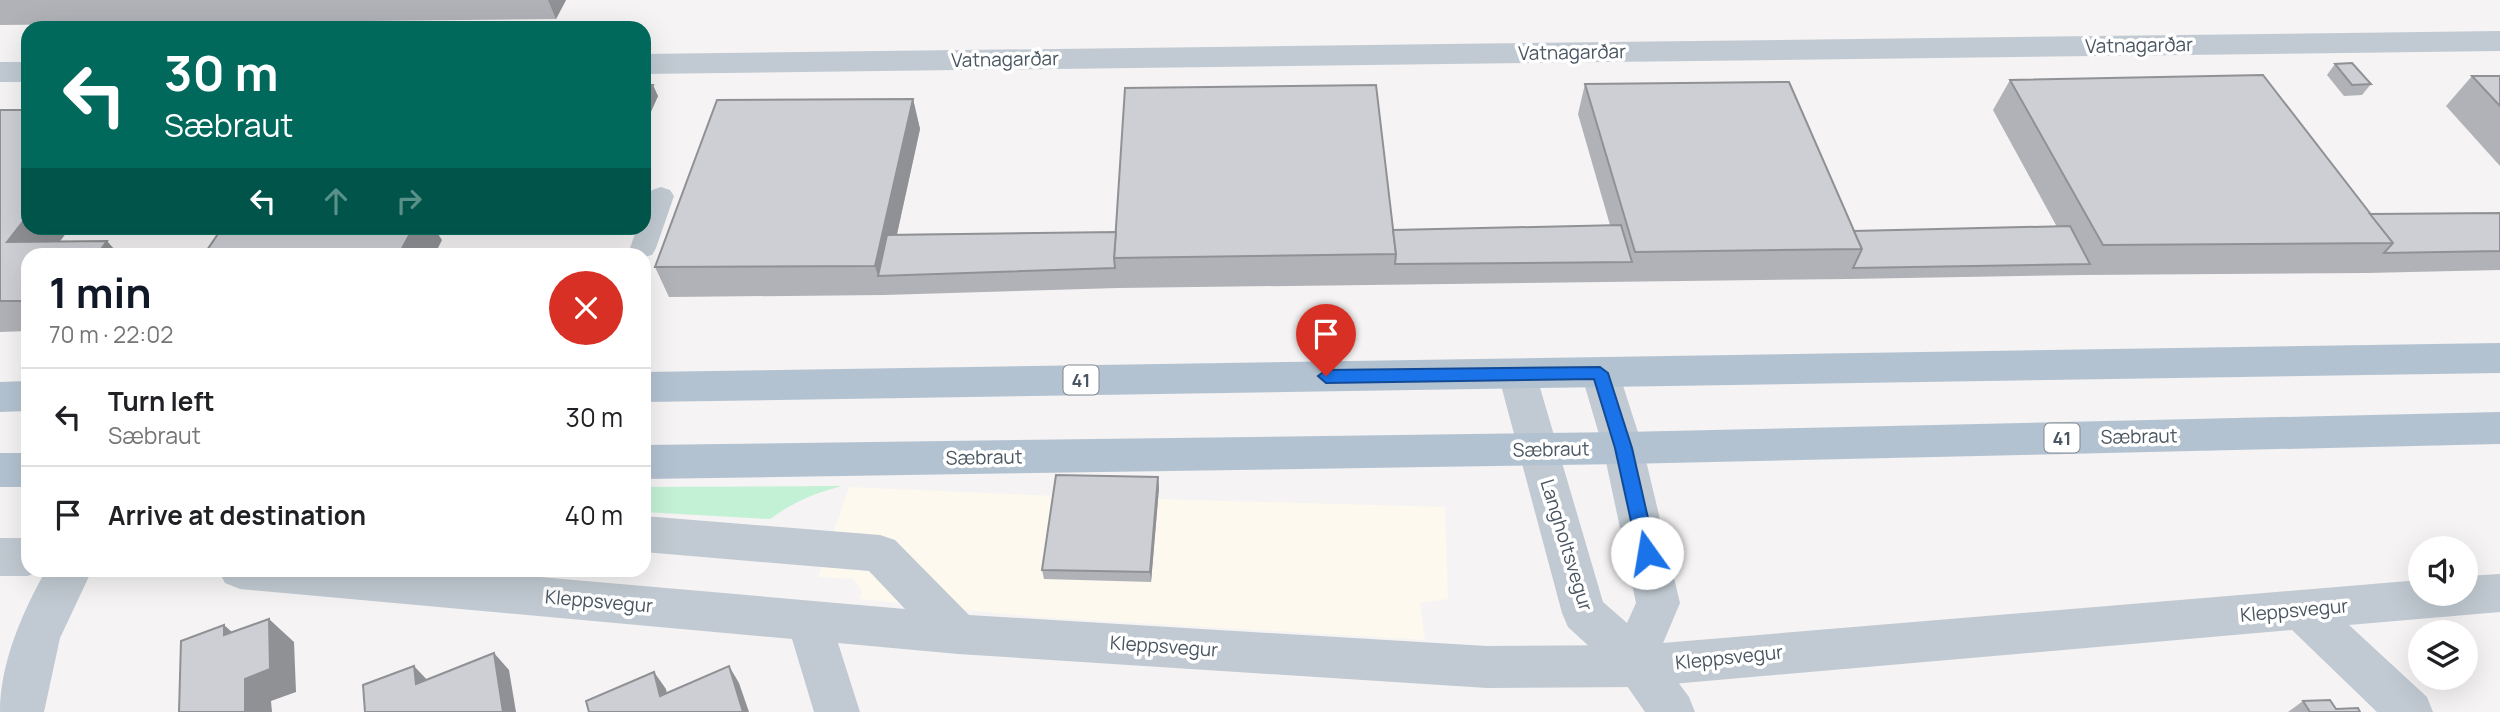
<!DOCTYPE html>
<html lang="en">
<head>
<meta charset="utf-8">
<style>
  :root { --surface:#fff; --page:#f2f2f2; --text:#202124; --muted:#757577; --line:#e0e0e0; --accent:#111827 }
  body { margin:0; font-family:Manrope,sans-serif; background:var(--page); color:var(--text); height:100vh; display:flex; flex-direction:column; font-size:26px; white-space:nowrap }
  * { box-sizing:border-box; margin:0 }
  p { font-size:23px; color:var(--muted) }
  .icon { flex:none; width:38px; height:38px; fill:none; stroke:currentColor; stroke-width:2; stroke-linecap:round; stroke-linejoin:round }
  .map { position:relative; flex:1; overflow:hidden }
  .details { position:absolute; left:21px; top:248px; width:630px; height:329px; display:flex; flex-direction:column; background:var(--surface); border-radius:21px; box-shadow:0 7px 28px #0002 }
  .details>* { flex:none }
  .top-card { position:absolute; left:21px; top:21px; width:630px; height:214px; border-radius:21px; box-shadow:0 7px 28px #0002; background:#00695c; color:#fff; overflow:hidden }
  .fabs { position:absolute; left:2408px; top:536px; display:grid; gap:14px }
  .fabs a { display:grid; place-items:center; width:70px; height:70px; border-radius:50%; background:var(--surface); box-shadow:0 7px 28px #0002; font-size:35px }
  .pin { position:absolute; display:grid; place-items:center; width:60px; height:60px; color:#fff; margin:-72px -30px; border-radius:50% 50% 50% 0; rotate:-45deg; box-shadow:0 0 7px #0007 }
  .pin .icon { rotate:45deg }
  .me { position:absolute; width:77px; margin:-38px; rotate:347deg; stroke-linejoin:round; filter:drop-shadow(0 0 5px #0008) }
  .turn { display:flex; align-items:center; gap:24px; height:147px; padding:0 28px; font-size:32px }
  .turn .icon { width:91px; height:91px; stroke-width:2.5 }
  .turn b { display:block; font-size:49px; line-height:60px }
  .lanes { display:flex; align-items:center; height:66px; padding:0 28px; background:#0003; justify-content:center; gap:35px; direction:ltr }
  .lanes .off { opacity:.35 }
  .round { display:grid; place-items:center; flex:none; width:74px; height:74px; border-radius:37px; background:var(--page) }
  .overview { display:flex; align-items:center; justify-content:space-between; height:119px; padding:0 28px }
  h1 { font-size:42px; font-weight:700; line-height:52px; color:var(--accent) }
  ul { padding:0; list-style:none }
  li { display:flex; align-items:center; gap:21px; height:98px; padding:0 28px; border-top:2px solid var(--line) }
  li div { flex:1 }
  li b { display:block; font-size:26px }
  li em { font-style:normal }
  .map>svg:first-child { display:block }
  .commercial { fill:#fdf9ef }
  .green { fill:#c3f1d5 }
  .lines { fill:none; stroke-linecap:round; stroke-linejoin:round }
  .service { fill:#c1cad2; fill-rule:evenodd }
  .minor { fill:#c1cad2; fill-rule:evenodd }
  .tertiary { fill:#c1cad2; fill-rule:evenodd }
  .primary { fill:#b3c2d1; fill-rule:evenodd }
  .wall { fill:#b0b2b7 }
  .shaded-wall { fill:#909195 }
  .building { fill:#cdcfd5; stroke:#909195; stroke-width:2 }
  .route { fill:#1a73e8; stroke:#114b97; stroke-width:2 }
  .labels { text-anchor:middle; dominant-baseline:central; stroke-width:7; stroke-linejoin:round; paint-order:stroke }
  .shield { fill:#fff; stroke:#808990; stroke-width:2 }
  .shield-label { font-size:18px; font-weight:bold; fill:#4a5661 }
  .street-label { font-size:19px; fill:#4a5661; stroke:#fff }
</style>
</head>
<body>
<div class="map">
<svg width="2500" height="712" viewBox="0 0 2500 712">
  <rect width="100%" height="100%" fill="#f5f3f3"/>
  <path class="commercial" d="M849,487l207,9 103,-8v11l286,8 3,92 -28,4 5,37 -390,-23 -176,-18 3,-7 -8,-13 -36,-2z"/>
  <path class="green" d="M842,486c-27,7 -49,16 -72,33l-126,-7v-25z"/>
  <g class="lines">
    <path class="service" d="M661,187l9,3 4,6 -18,52 -4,7 -8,2 -10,-2 -4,-7 7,-20h7c0,-15 1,-26 8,-38z"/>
    <g class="minor">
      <path d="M2500,31v20l-1856,23v-20z"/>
      <rect x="0" y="62" width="28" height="20"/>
      <path d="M644,516l236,19 15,5 74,75 518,31 151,-1 782,-65v13h46v-17l34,-2v38l-151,13 78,72 6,15h-56l-85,-82 -654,57 -151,1 -529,-34 -120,-11 22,69h-46l-22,-73 -552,-50 -15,-6 -7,-13h243l444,39 -36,-38 -225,-19z"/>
      <path d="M0,538h28v32h14l-14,6h-28z"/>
      <path d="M46,570h46l-32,68 -16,74h-44c0,-49 22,-99 46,-142z"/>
    </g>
    <path class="tertiary" d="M1600,358l14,4 5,11 24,75 37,155 -22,52 31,42 6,15h-50l-27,-39 -50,-46 -6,-14 -64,-239 5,-11 14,-4 14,4 5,11 67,228 24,21 9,-20 -33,-155 -22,-75 5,-11z"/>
    <g class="primary">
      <path d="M2500,343v30l-1856,29v-30z"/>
      <path d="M28,381v30l-28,1v-30z"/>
      <path d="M2500,412v32l-877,20 -979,15v-34l979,-13z"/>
      <rect x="0" y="453" width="28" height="34"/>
    </g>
  </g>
  <g class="wall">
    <path d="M0,0h566l-10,19 -556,6z"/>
    <path d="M2335,64l36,20 -9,11 -18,1 -17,-21z"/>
    <path d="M2472,76h28v90l-54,-60z"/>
    <path d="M2010,80l360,134 130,-1v57l-134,3 -283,2 -235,4 -730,9 -234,7 -215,2 -14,-30 258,-168 7,30 -23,105 496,-4 217,-5 -32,-111 7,-30 269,147 203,-4 -64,-117z"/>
    <path d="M644,85l14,11 -9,20h-5z"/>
    <path d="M0,110l59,132 48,-1 13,15h-92v75l-28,1z"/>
    <path d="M1158,477l1,11 -8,94 -107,-3 -2,-9z"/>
    <path d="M2303,701l33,8 24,3h-72z"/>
  </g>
  <g class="shaded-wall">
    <path d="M548,0h18l-10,19z"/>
    <path d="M653,85l5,11 -9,20 -5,-11z"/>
    <path d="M913,99l7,30 -32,146 -10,1 -3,-10z"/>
    <path d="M28,215v13h42l-21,28 -42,-14z"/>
    <path d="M413,228h21l8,12 -8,16h-36z"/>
    <path d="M107,241l13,15h-24z"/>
    <path d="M1158,477l1,11 -8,94 -1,-10z"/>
    <path d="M269,619l25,23 2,50 -25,9 1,11h-27v-33z"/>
    <path d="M224,625l26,23 -26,-13z"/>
    <path d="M494,653l15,17 7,42h-13z"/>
    <path d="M414,666l16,17 -14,1z"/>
    <path d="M729,666l10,17 10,29h-6z"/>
    <path d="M654,672l12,17 5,23 -11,-16z"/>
  </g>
  <g class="building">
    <path d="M2352,63l19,21 -19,1 -17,-21z"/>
    <path d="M2263,75l130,168 -290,2 -93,-165z"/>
    <path d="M2472,76h28v30z"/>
    <path d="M1789,82l73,167 -227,3 -50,-168z"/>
    <path d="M644,85h9l-9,20z"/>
    <path d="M1376,85l20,169 -282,4 11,-170z"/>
    <path d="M913,99l-38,167 -220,1 62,-167z"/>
    <path d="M0,110h28v105l-21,27 100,-1 -11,15h-68v45h-28z"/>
    <path d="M2500,213v38l-116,2 9,-10 -23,-29z"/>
    <path d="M1621,225l11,37 -237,2 1,-10 -3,-24z"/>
    <path d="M2070,226l20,38 -237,4 9,-19 -8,-18z"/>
    <path d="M222,228h191l-15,28h-195z"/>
    <path d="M1116,232l-2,26 1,10 -237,8 9,-41z"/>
    <path d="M1056,475l102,2 -8,95 -108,-2z"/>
    <path d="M269,619l1,50 -25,10v33h-66l2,-71 43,-16v10z"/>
    <path d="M494,653l9,59h-138l-2,-27 51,-19 2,18z"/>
    <path d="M729,666l14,46h-154l-3,-11 68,-29 6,24z"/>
    <path d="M2330,700l6,9 22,-1 2,4h-50l-7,-11z"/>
  </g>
  <path class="route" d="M1600,367l8,6 24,75 24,105 -3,5 -6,3 -7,-3 -2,-5 -23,-105 -21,-69 -268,4 -8,-7 8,-6z"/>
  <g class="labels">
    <g class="shield">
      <rect x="1063.5" y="365.5" width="35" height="29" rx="5"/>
      <rect x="2044.5" y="423.5" width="35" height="29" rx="5"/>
    </g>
    <g class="shield-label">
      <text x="1081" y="380">41</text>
      <text x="2062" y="438">41</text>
    </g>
    <g class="street-label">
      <text transform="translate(2139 45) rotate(-1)">Vatnagarðar</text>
      <text transform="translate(1572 52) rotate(-1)">Vatnagarðar</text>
      <text transform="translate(1005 59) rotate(-1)">Vatnagarðar</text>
      <text transform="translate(2139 436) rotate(-1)">Sæbraut</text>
      <text transform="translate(1551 449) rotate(-1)">Sæbraut</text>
      <text transform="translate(984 457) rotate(-1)">Sæbraut</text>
      <text transform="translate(1567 545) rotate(73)">Langholtsvegur</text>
      <text transform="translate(599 601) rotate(5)">Kleppsvegur</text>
      <text transform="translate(2294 610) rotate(-5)">Kleppsvegur</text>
      <text transform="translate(1164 646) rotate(4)">Kleppsvegur</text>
      <text transform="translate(1729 657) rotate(-6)">Kleppsvegur</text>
    </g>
  </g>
</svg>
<div class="fabs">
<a><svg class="icon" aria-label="sound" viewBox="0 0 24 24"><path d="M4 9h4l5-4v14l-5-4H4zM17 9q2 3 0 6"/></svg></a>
<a><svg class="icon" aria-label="layers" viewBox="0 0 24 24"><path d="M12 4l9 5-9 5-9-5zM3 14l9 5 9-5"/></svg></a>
</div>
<div class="pin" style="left:1326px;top:376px;background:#d93025"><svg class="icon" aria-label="arrive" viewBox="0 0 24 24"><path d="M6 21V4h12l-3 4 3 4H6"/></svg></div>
<svg class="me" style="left:1647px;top:553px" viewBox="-20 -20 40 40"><circle r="19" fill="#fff"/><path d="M0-13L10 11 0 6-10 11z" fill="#1a73e8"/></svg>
<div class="top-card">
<div class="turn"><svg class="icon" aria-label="left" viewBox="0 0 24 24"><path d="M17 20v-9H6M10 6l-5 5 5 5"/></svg><div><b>30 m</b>Sæbraut</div></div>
<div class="lanes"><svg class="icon" aria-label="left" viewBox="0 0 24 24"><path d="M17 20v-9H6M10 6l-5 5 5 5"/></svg><svg class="icon off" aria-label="ahead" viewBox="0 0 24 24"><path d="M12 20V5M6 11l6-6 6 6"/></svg><svg class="icon off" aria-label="right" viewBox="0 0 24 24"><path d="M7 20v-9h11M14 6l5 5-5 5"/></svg></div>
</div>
<section class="details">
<div class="overview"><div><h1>1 min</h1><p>70 m · 22:02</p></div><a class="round" style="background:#d93025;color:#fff"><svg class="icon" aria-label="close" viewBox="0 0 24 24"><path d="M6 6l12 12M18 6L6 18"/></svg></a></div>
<ul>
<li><svg class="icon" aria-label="left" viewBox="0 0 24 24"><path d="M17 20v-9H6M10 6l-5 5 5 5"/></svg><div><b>Turn left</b><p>Sæbraut</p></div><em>30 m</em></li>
<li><svg class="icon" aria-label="arrive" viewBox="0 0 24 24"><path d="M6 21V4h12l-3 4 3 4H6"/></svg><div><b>Arrive at destination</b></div><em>40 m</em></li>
</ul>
</section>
</div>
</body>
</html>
